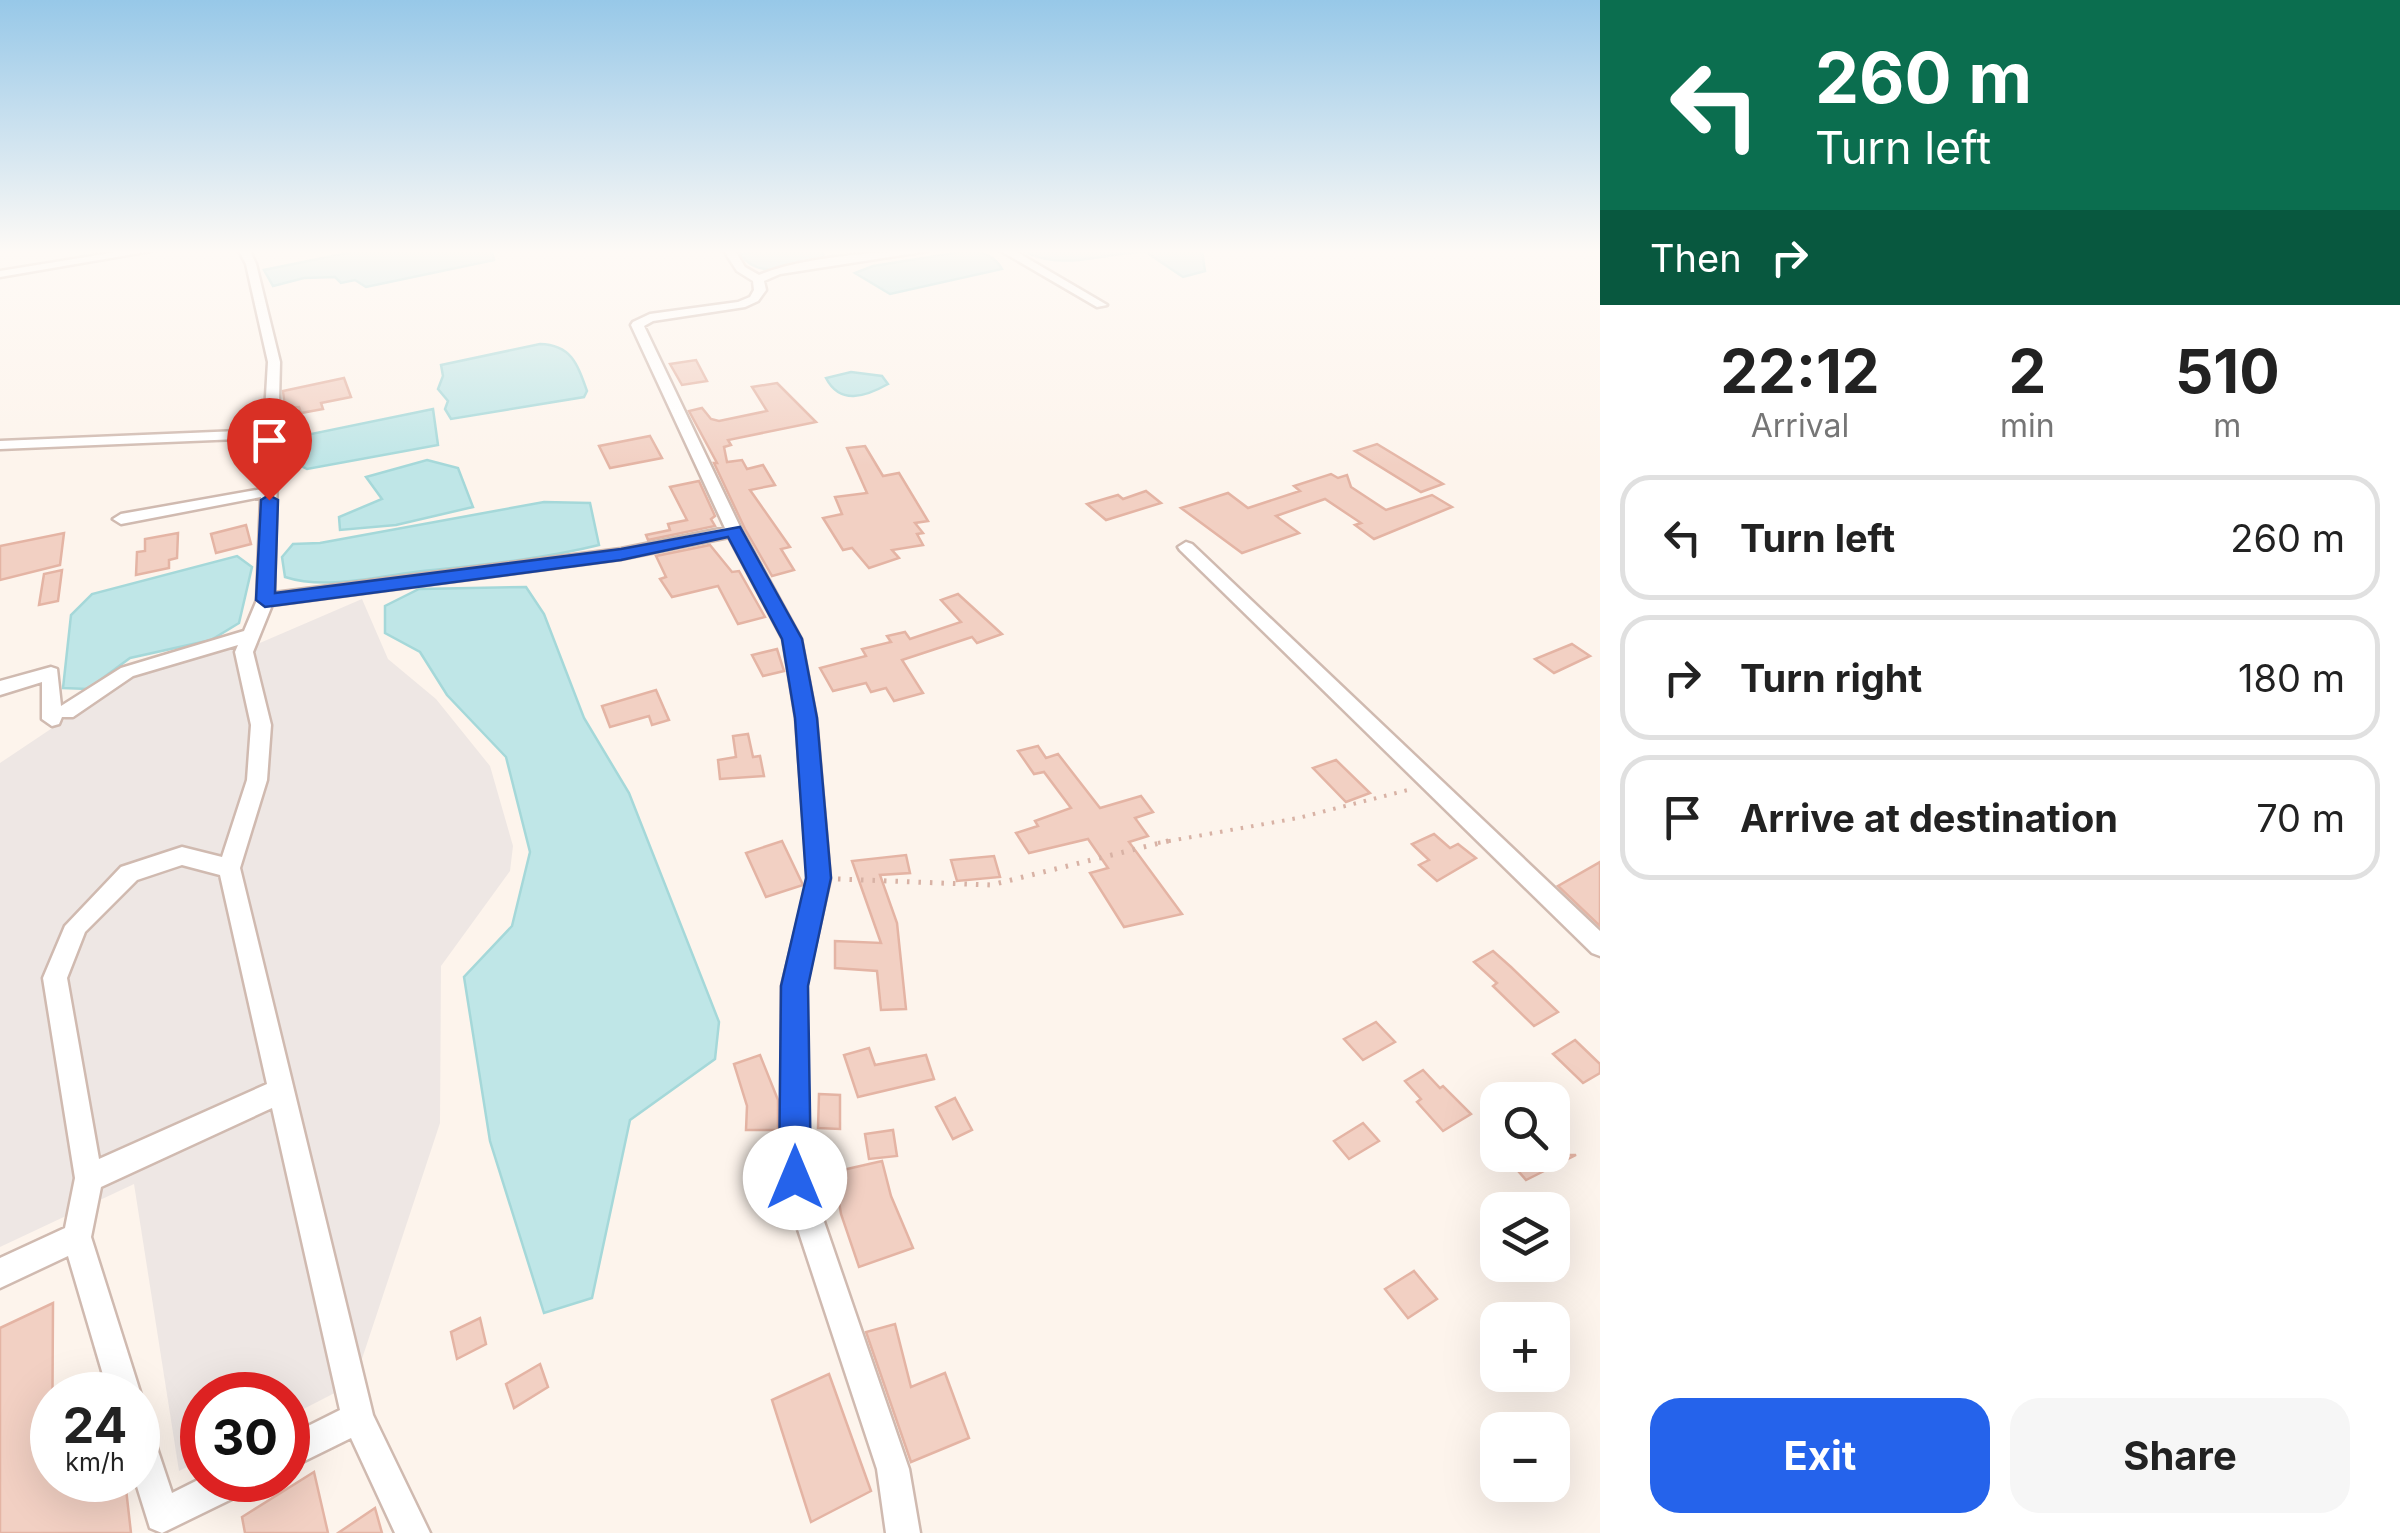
<!DOCTYPE html>
<html lang="en">
<head>
<meta charset="utf-8">
<style>
  :root { --surface:#fff; --page:#f6f6f6; --text:#222; --muted:#767676; --line:#e0e0e0; --accent:#2563eb }
  body { margin:0; font-family:Inter,sans-serif; background:var(--page); color:var(--text); height:100vh; display:flex; flex-direction:column; font-size:38px; white-space:nowrap }
  * { box-sizing:border-box; margin:0 }
  p { font-size:32px; color:var(--muted) }
  .icon { flex:none; width:55px; height:55px; fill:none; stroke:currentColor; stroke-width:2; stroke-linecap:round; stroke-linejoin:round }
  .map { position:relative; flex:1; overflow:hidden }
  .sheet { display:flex; flex-direction:column; background:var(--surface); width:800px }
  .sheet>* { flex:none }
  .banner { background:#0b6e4f; color:#fff; overflow:hidden }
  .controls { position:absolute; left:1480px; top:1082px; display:grid; gap:20px }
  .controls a { display:grid; place-items:center; width:90px; height:90px; border-radius:20px; background:var(--surface); box-shadow:0 10px 40px #0002; font-size:50px }
  .speed { position:absolute; left:30px; top:1372px; display:flex; gap:20px; font-size:50px; font-weight:700; text-align:center }
  .speed>* { display:grid; place-content:center; width:130px; height:130px; border-radius:50%; background:var(--surface); box-shadow:0 10px 40px #0002; line-height:1 }
  .speed small { font-size:25px; font-weight:400 }
  .speed .limit { border:15px solid #d22; background:#fff; color:#111 }
  .pin { position:absolute; display:grid; place-items:center; width:85px; height:85px; color:#fff; margin:-102px -42px; border-radius:50% 50% 50% 0; rotate:-45deg; box-shadow:0 0 10px #0007 }
  .pin .icon { rotate:45deg }
  .me { position:absolute; width:110px; margin:-55px; rotate:0deg; stroke-linejoin:round; filter:drop-shadow(0 0 8px #0008) }
  .turn { display:flex; align-items:center; gap:35px; height:210px; padding:0 50px; font-size:45px }
  .turn .icon { width:130px; height:130px; stroke-width:2.5 }
  .turn b { display:block; font-size:70px; line-height:85px }
  .then { display:flex; align-items:center; height:95px; padding:0 50px; background:#0003; gap:20px; font-size:38px }
  .eta { display:flex; justify-content:space-evenly; align-items:center; height:170px; text-align:center }
  .eta b { font-size:60px; font-weight:700; line-height:70px }
  .cta { display:flex; gap:20px; margin-top:auto; padding:20px 50px }
  .cta a { flex:1; height:115px; border-radius:30px; background:var(--accent); color:#fff; font-size:40px; font-weight:700; line-height:115px; text-align:center }
  .cta a+a { background:var(--page); color:var(--text) }
  ul { padding:0; list-style:none }
  li { display:flex; align-items:center; gap:30px; height:125px; margin:0 20px 15px; padding:0 30px; border:5px solid var(--line); border-radius:30px }
  li div { flex:1 }
  li b { display:block; font-size:38px }
  li em { font-style:normal }
  main { display:flex; flex:1; min-height:0 }
  .map>svg:first-child { display:block }
  .industrial { fill:#eee7e4 }
  .water { fill:#bfe6e7; stroke:#a5d8d9; stroke-width:2.5 }
  .building { fill:#f2d0c3; stroke:#e4b4a4; stroke-width:2.5 }
  .lines { fill:none; stroke-linecap:round; stroke-linejoin:round }
  .minor-casing { stroke:#d0bab0; stroke-width:5 }
  .path-far1 { stroke:#d8b2a5; stroke-width:4; stroke-dasharray:2.5 8; stroke-linecap:butt }
  .path { stroke:#d8b2a5; stroke-width:5; stroke-dasharray:2.5 9; stroke-linecap:butt }
  .minor { fill:#fff; fill-rule:evenodd }
  .route { fill:#2563eb; stroke:#184099; stroke-width:2.5 }
</style>
</head>
<body>
<main>
<div class="map">
<svg width="1600" height="1533" viewBox="0 0 1600 1533">
  <rect width="100%" height="100%" fill="#fdf4ec"/>
  <path class="industrial" d="M362,599l26,60 48,40 54,67 23,80 -3,25 -69,95 -1,157 -86,260 -66,34v-22h-86v64l-23,12 -45,-287 -134,63v-484l130,-87 100,-32 18,4z"/>
  <g class="water">
    <path d="M357,251h135l2,9 -128,27 -11,-7 -14,3 -6,-6 -31,1 -31,8 -9,-16z"/>
    <path d="M764,251h58l2,5 -3,5c-30,5 -61,20 -81,-7z"/>
    <path d="M967,251c15,0 27,4 35,18l-112,25 -35,-21 18,-7z"/>
    <path d="M1023,251h179l3,20 -22,6 -37,-25c-43,0 -82,20 -123,-1z"/>
    <path d="M540,344c31,1 37,19 47,47l-3,6 -133,22 -6,-10 3,-8 -10,-12 5,-13 -2,-11z"/>
    <path d="M851,372l31,4 6,8c-23,13 -48,21 -62,-6z"/>
    <path d="M433,409l5,36 -131,24 -4,-2 -3,-23 6,-9z"/>
    <path d="M427,460l31,8 15,39 -77,18 -56,5 -1,-13 43,-18 -16,-22z"/>
    <path d="M544,502l46,1 9,42c-61,15 -122,20 -184,27 -41,5 -90,18 -130,5l-3,-20 11,-13 27,-1z"/>
    <path d="M237,556l15,11 -13,56 -28,17 -81,18 -42,31 -25,-1 8,-73 21,-21z"/>
    <path d="M526,587l18,27 40,104 45,75 90,229 -4,37 -85,61 -38,178 -48,15 -54,-172 -26,-164 48,-51 18,-74 -24,-95 -59,-62 -27,-43 -35,-19v-27l34,-17z"/>
  </g>
  <g class="building">
    <path d="M696,360l11,21 -25,4 -12,-21z"/>
    <path d="M344,378l7,19 -30,6 2,6 -22,4 -2,-6 -14,1 -2,-17z"/>
    <path d="M777,383l39,39 -88,18 3,5 -7,2 3,15 15,-2 5,9 16,-4 12,20 -25,5 40,57 -9,2 13,21 -22,6 -27,-47 -31,-66h3l-28,-52 13,-3 9,11 8,2 48,-10 -15,-24z"/>
    <path d="M650,436l12,22 -52,10 -11,-22z"/>
    <path d="M1377,444l66,40 -22,8 -66,-41z"/>
    <path d="M865,446l18,30 16,-3 29,48 -13,2 8,10 -6,1 6,11 -31,5 7,8 -30,10 -17,-20 -9,2 -20,-32 19,-4 -7,-17 32,-4 -20,-45z"/>
    <path d="M1331,474l7,4 9,-3 4,12 35,23 46,-15 20,12 -78,32 -19,-14 6,-2 -36,-24 -49,17 23,17 -57,20 -61,-45 47,-15 20,15 52,-17 -6,-5z"/>
    <path d="M699,481l16,35 -4,3 4,7 -67,14 -2,-5 24,-5 -2,-6 19,-4 -17,-33z"/>
    <path d="M1146,491l15,12 -55,17 -19,-16 31,-9 5,4z"/>
    <path d="M246,525l5,19 -35,9 -5,-19z"/>
    <path d="M64,533l-4,32 -60,15v-34z"/>
    <path d="M178,533l-1,25 -8,2v8l-33,7 1,-23 8,-1v-12z"/>
    <path d="M710,545l22,27 7,-1 26,46 -27,7 -20,-38 -46,11 -12,-18 6,-2 -10,-21z"/>
    <path d="M62,570l-4,31 -19,4 5,-31z"/>
    <path d="M958,594l44,40 -25,9 -5,-6 -70,23 21,33 -29,8 -8,-13 -15,4 -5,-9 -33,8 -13,-23 46,-12 -4,-7 29,-7 -4,-6 18,-4 5,7 51,-17 -20,-22z"/>
    <path d="M1572,644l18,12 -36,17 -19,-14z"/>
    <path d="M777,649l7,22 -21,5 -11,-21z"/>
    <path d="M656,690l13,30 -17,5 -3,-9 -39,11 -8,-21z"/>
    <path d="M748,734l5,23 7,-1 4,20 -44,3 -2,-19 18,-3 -3,-21z"/>
    <path d="M1038,746l8,12 12,-4 42,54 41,-12 12,16 -18,6 13,18 -19,6 53,72 -58,13 -34,-54 18,-5 -20,-29 -59,14 -13,-20 22,-7 -3,-5 36,-13 -27,-36 -10,2 -16,-23z"/>
    <path d="M1336,760l34,33 -24,9 -33,-34z"/>
    <path d="M1434,834l16,14 8,-4 18,14 -39,23 -18,-16 10,-5 -17,-16z"/>
    <path d="M782,841l21,44 -37,12 -20,-44z"/>
    <path d="M906,855l4,18 -30,2 17,48 9,86 -25,1 -4,-39 -42,-3v-27l46,2 -29,-82z"/>
    <path d="M994,856l6,21 -43,4 -6,-21z"/>
    <path d="M1600,862v64l-42,-40z"/>
    <path d="M1493,951l18,16 47,45 -24,14 -41,-40 4,-3 -23,-21z"/>
    <path d="M1376,1022l19,20 -32,18 -19,-21z"/>
    <path d="M1575,1040l25,24v9l-17,10 -30,-29z"/>
    <path d="M869,1048l6,17 51,-10 8,24 -76,18 -14,-42z"/>
    <path d="M760,1055l18,45v30h-32l1,-24 -13,-42z"/>
    <path d="M1423,1070l17,18 3,-2 28,28 -28,17 -26,-29 4,-3 -16,-18z"/>
    <path d="M819,1094l21,1v34l-22,-1z"/>
    <path d="M955,1098l17,32 -19,9 -17,-32z"/>
    <path d="M1363,1123l16,18 -30,18 -15,-18z"/>
    <path d="M893,1130l4,26 -28,3 -4,-25z"/>
    <path d="M1504,1155h72l-50,25z"/>
    <path d="M882,1161l9,35 22,52 -54,19 -18,-53 -7,-42z"/>
    <path d="M1414,1271l23,28 -29,19 -23,-29z"/>
    <path d="M53,1303l-1,177h73l6,53h-131v-205z"/>
    <path d="M480,1318l6,26 -29,15 -6,-27z"/>
    <path d="M895,1324l16,63 34,-14 24,65 -58,24 -45,-130z"/>
    <path d="M540,1364l8,23 -34,21 -8,-24z"/>
    <path d="M829,1374l42,117 -60,31 -39,-122z"/>
    <path d="M314,1472l14,61h-83l-3,-16z"/>
    <path d="M375,1508l7,25h-44z"/>
  </g>
  <g class="lines">
    <defs>
      <g id="minor">
        <path d="M123,251h28l-151,26v-6z"/>
        <path d="M239,251h11l6,13 24,98 -6,231 347,-44 104,-21 -94,-203 2,-3 17,-8 88,-12 12,-5 4,-7 -1,-9 -16,-10 -13,-20h11l10,16 14,8c43,-18 122,-24 169,-24l-148,23 -16,7 2,9 -8,11 -13,6 -92,14 -9,5 98,205 59,108 15,79 14,161 -24,107 3,192 100,291 11,64h-34l-9,-64 -96,-291 1,-192 26,-107 -12,-161 -13,-79 -54,-102 -108,22 -349,46 -19,47 18,73 -4,55 -27,88 133,547 57,118h-35l-44,-95 -63,31v-33l52,-26 -68,-302 -171,79 -10,50 50,158 -3,8v-8h-29l-41,-139 -68,32v-30l65,-30 10,-50 -32,-200 22,-52 56,-59 61,-20 40,10 25,-77 4,-55 -16,-73 3,-7 -105,31 -60,41h-11l-3,7 -7,2 -10,-7v-37l-42,13v-14l51,-14 6,2 4,37 60,-38 123,-37 13,-31 4,-103 -140,27 -8,-5 8,-5 141,-25 2,-51 -264,11v-8l264,-11 4,-68 -22,-98zM182,865l38,10 47,209 -168,75 -32,-181 18,-46 52,-52z"/>
        <path d="M1001,251h14l92,54 -10,2z"/>
        <path d="M1186,542l6,2 408,387v25l-8,-3 -412,-403 -2,-3z"/>
        <path d="M138,1419l11,5 23,69 30,-15 48,2 -4,12 -84,41 -12,-5 -15,-48h3z"/>
      </g>
    </defs>
    <use href="#minor" class="minor-casing"/>
    <path class="path-far1" d="M1158,843l140,-25 110,-28"/>
    <path class="path" d="M838,879l153,6 181,-45"/>
    <use href="#minor" class="minor"/>
  </g>
  <linearGradient id="sky" x2="0" y2="1"><stop stop-color="#97c8e8"/><stop offset="0.54" stop-color="#fefaf6"/><stop offset="1" stop-color="#fefaf6" stop-opacity="0"/></linearGradient>
  <rect width="1600" height="466" fill="url(#sky)"/>
  <path class="route" d="M269,495l9,5 -3,93 346,-44 119,-22 62,112 15,79 14,160 -23,108 3,192 -5,11 -11,5 -11,-5 -5,-11 2,-192 25,-108 -11,-160 -13,-79 -54,-102 -107,23 -356,47 -9,-7 5,-100z"/>
</svg>
<div class="controls">
<a><svg class="icon" aria-label="search" viewBox="0 0 24 24"><circle cx="10" cy="10" r="6"/><path d="M15 15l6 6"/></svg></a>
<a><svg class="icon" aria-label="layers" viewBox="0 0 24 24"><path d="M12 4l9 5-9 5-9-5zM3 14l9 5 9-5"/></svg></a>
<a>+</a>
<a>−</a>
</div>
<div class="speed"><div>24<small>km/h</small></div><div class="limit">30</div></div>
<div class="pin" style="left:269px;top:500px;background:#d93025"><svg class="icon" aria-label="arrive" viewBox="0 0 24 24"><path d="M6 21V4h12l-3 4 3 4H6"/></svg></div>
<svg class="me" style="left:795px;top:1178px" viewBox="-20 -20 40 40"><circle r="19" fill="#fff"/><path d="M0-13L10 11 0 6-10 11z" fill="#2563eb"/></svg>
</div>
<section class="sheet">
<div class="banner">
<div class="turn"><svg class="icon" aria-label="left" viewBox="0 0 24 24"><path d="M17 20v-9H6M10 6l-5 5 5 5"/></svg><div><b>260 m</b>Turn left</div></div>
<div class="then">Then<svg class="icon" aria-label="right" viewBox="0 0 24 24"><path d="M7 20v-9h11M14 6l5 5-5 5"/></svg></div>
</div>
<div class="eta">
<div><b>22:12</b><p>Arrival</p></div>
<div><b>2</b><p>min</p></div>
<div><b>510</b><p>m</p></div>
</div>
<ul>
<li><svg class="icon" aria-label="left" viewBox="0 0 24 24"><path d="M17 20v-9H6M10 6l-5 5 5 5"/></svg><div><b>Turn left</b></div><em>260 m</em></li>
<li><svg class="icon" aria-label="right" viewBox="0 0 24 24"><path d="M7 20v-9h11M14 6l5 5-5 5"/></svg><div><b>Turn right</b></div><em>180 m</em></li>
<li><svg class="icon" aria-label="arrive" viewBox="0 0 24 24"><path d="M6 21V4h12l-3 4 3 4H6"/></svg><div><b>Arrive at destination</b></div><em>70 m</em></li>
</ul>
<div class="cta"><a>Exit</a><a>Share</a></div>
</section>
</main>
</body>
</html>
